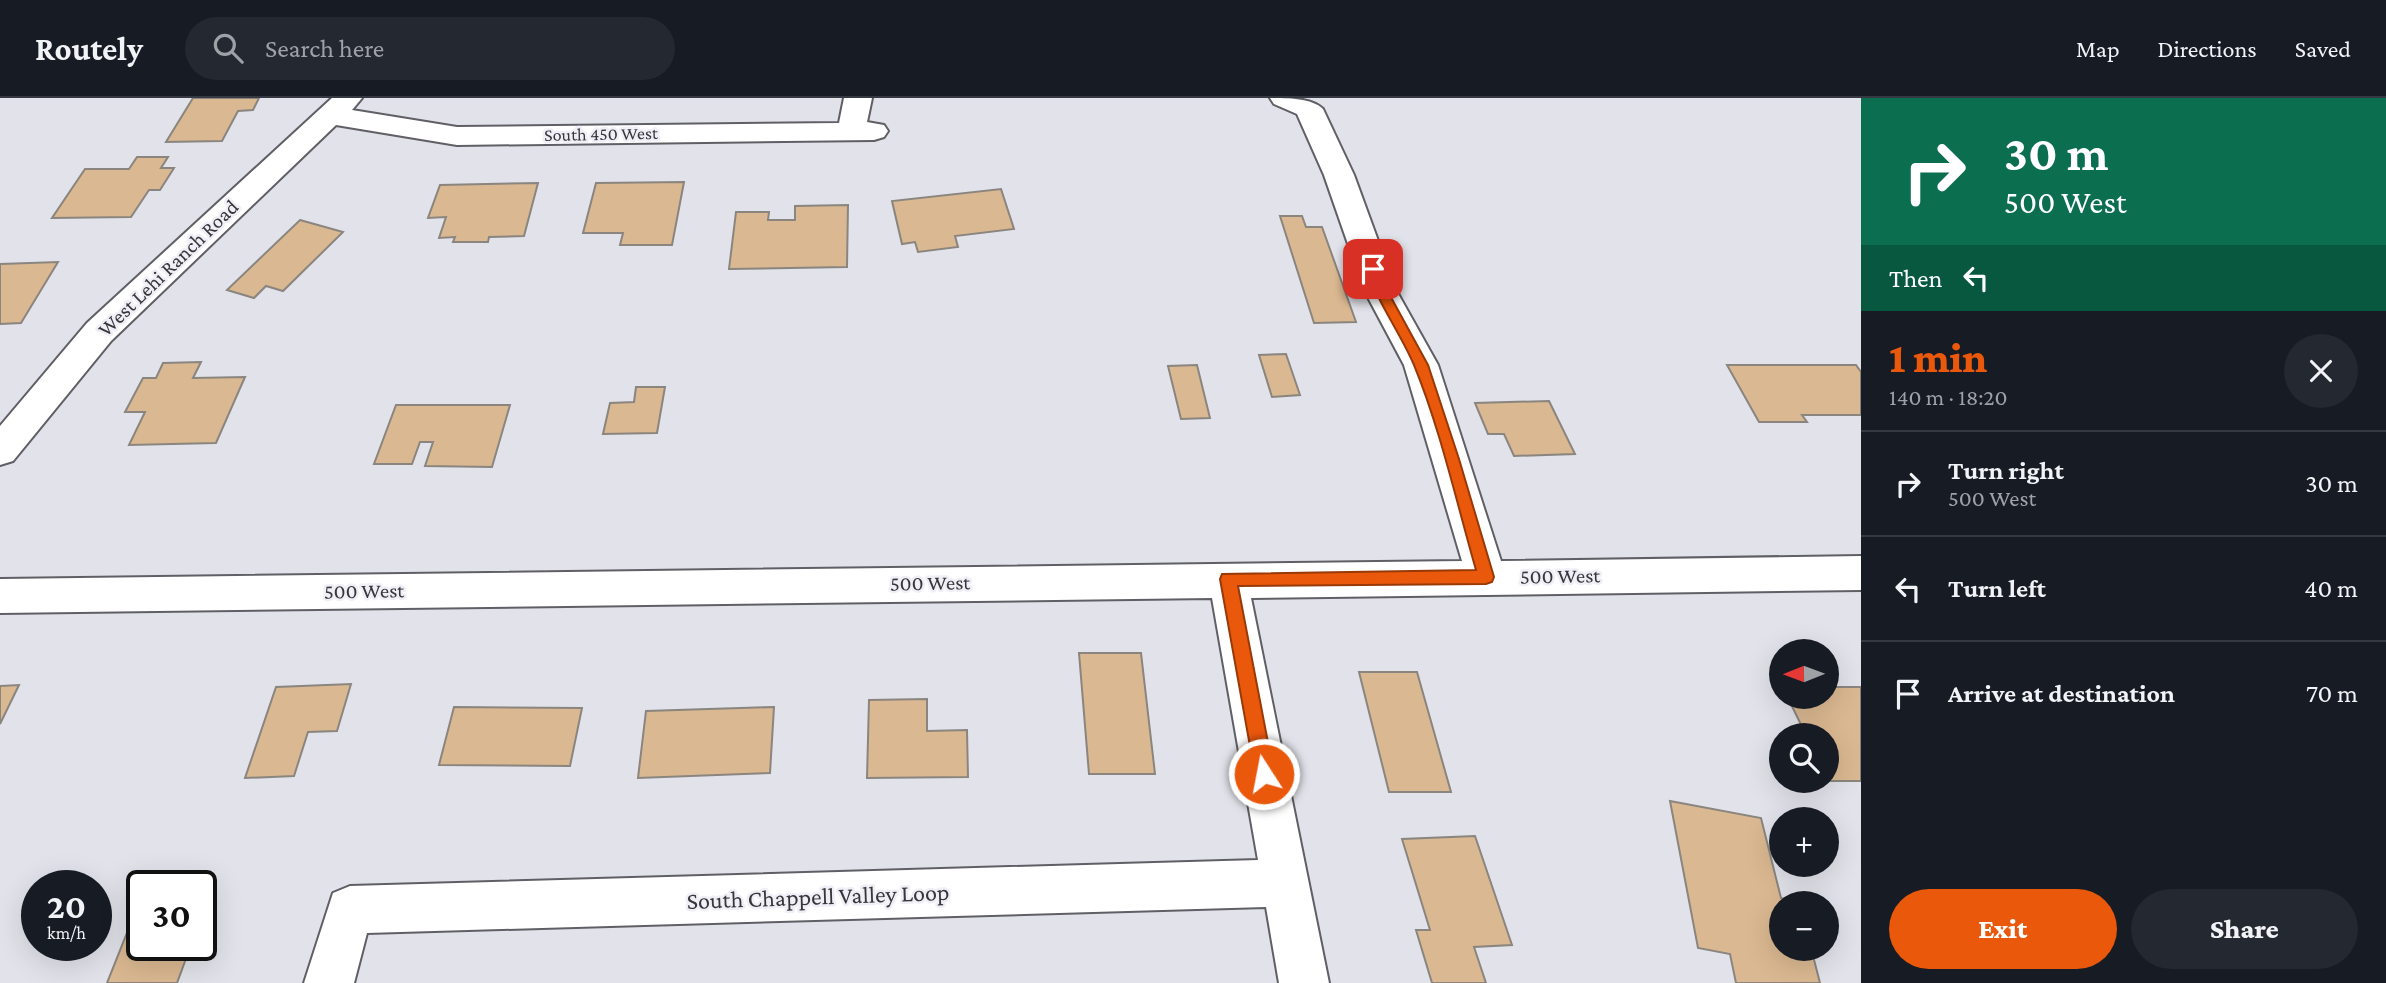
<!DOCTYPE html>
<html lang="en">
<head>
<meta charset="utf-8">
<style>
  :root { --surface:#171b24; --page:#242831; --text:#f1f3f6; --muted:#9ea1a6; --line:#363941; --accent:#ea580c }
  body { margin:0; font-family:"Crimson Pro",serif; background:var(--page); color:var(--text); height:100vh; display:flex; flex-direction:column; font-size:26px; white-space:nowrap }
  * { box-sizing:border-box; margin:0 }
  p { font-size:23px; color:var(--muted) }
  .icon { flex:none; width:38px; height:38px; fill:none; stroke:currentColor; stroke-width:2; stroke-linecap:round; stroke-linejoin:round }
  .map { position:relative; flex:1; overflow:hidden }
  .sheet { display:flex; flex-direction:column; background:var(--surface); width:525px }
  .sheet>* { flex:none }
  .top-card { background:#0b6e4f; color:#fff; overflow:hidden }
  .needle { width:46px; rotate:269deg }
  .tools { position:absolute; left:1769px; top:541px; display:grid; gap:14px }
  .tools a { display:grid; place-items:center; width:70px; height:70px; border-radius:50%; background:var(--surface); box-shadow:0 7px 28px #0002; font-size:35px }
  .speed { position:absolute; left:21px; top:772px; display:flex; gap:14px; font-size:35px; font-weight:700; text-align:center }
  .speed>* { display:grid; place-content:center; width:91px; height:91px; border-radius:50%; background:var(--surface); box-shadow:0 7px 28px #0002; line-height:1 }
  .speed small { font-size:18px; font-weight:400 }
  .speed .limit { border:4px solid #111; border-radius:10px; background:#fff; color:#111 }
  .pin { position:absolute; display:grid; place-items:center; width:60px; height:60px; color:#fff; margin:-30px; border-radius:14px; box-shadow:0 4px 10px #0006 }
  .me { position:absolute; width:77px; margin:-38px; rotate:349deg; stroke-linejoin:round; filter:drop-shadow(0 0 5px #0008) }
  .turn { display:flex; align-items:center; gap:24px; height:147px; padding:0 28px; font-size:32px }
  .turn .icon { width:91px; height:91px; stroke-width:2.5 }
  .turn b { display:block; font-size:49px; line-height:60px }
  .then { display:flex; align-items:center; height:66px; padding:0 28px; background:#0003; gap:14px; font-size:26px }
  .round { display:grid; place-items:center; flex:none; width:74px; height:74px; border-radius:37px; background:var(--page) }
  .summary { display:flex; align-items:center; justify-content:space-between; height:119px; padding:0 28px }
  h1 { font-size:42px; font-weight:800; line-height:52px; color:var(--accent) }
  .cta { display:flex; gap:14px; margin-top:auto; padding:14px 28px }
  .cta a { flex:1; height:80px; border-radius:42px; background:var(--accent); color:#fff; font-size:28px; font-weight:800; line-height:80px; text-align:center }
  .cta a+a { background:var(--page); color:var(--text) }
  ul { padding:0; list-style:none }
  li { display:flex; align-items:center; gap:21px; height:105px; padding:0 28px; border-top:2px solid var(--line) }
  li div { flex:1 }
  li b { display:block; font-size:26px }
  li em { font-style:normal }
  header { display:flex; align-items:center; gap:42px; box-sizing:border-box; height:98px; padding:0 35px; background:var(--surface); border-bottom:2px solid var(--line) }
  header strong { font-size:33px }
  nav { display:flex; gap:38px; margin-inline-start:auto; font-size:24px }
  .search { width:490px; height:63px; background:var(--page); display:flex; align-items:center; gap:18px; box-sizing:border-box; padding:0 24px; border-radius:38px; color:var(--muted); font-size:26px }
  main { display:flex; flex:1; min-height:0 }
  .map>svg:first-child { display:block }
  .building { fill:#dab891; stroke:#8a857f; stroke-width:2 }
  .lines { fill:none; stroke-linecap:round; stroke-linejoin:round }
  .minor-casing { stroke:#5f5f65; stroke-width:4 }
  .minor { fill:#fff; fill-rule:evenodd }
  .route { fill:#ea580c; stroke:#983908; stroke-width:2 }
  .labels { text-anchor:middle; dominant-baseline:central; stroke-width:5; stroke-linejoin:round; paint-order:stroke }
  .far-street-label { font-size:18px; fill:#37373a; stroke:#f0eff7 }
  .street-label { font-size:21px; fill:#37373a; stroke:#f0eff7 }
  .near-street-label { font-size:24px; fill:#37373a; stroke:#f0eff7 }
</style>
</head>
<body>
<header>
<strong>Routely</strong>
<div class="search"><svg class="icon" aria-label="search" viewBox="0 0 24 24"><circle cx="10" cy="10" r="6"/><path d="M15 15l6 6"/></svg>Search here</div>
<nav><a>Map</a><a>Directions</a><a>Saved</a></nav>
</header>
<main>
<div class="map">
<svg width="1861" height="885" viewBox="0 0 1861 885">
  <rect width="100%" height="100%" fill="#e2e2ea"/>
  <g class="building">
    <path d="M193,0h66l-6,12 -15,1 -16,30 -56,1z"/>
    <path d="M137,59h31l-7,11h13l-14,22h-11l-18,27 -79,1 33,-49h44z"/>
    <path d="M684,84l-12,63h-52l3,-12h-40l13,-50z"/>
    <path d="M538,85l-14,53 -35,1 -1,5h-35l2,-5 -16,1 7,-21 -18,1 12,-33z"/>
    <path d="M1001,91l13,40 -59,7 3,11 -40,5 -3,-10 -13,2 -10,-43z"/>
    <path d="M848,107l-1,62 -118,2 7,-57h33l-1,8h27v-14z"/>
    <path d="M1280,118h22l4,11h16l34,95 -42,1z"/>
    <path d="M300,122l43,12 -60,59 -17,-5 -12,12 -27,-8z"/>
    <path d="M58,164l-37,61 -21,1v-60z"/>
    <path d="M1286,256l14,41 -28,2 -13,-42z"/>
    <path d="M201,264l-8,16 52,-1 -29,66 -87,2 16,-33h-20l18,-34h13l7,-15z"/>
    <path d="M1197,267l13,53 -29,1 -13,-53z"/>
    <path d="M1727,267h129l5,7v43h-59l5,7h-48z"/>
    <path d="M636,289h29l-8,46 -54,1 7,-31 24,-1z"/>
    <path d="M1549,303l26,53 -61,2 -10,-22h-16l-13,-31z"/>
    <path d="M396,307h114l-18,62 -67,-1 8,-24h-13l-8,22h-38z"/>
    <path d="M1079,555h62l14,121h-66z"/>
    <path d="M1359,574h58l34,120h-62z"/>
    <path d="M351,586l-14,47 -29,1 -14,44 -49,2 31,-91z"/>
    <path d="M19,587l-19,39v-38z"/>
    <path d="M1827,589h34v94h-31l-3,-6v-40h-21l-19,-39h40z"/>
    <path d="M927,601v32l40,-1 1,47 -101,1 2,-78z"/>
    <path d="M454,609l128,1 -12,58 -131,-1z"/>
    <path d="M774,609l-4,66 -132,5 8,-67z"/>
    <path d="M1670,703l91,17 20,80 19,5h-18v45h29l9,35h-84l-6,-29 -32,-6z"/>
    <path d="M1475,738l37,109 -38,2 12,36h-54l-16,-53h14l-28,-91z"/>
    <path d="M142,797v50h49l-14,38h-70z"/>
  </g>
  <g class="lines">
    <defs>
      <g id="minor">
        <path d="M332,0h30l-10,12 105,17 382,-4 5,-25h28l-5,24 17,3 4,6 -4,6 -10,3 -417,5 -121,-20 -225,216 -98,120 -13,4v-39l87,-103z"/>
        <path d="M1270,0c18,0 42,0 53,11l31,66 42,115 42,75 63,196 360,-5v34l-610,8 78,385h-50l-13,-76 -899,26 -13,50h-50l29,-90 17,-7 908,-26 -46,-262 -1212,15v-34l1462,-18 -58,-196 -40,-75 -40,-115 -27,-61 -23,-10z"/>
      </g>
    </defs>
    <use href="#minor" class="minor-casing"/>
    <use href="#minor" class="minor"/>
  </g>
  <path class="route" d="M1373,167l7,4 7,21 41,75 31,94 35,118 -2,5 -6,2 -248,2 36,188 -3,6 -7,3 -6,-3 -3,-6 -35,-195 2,-5 254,-4c-19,-66 -36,-142 -62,-205 -14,-33 -36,-61 -47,-96z"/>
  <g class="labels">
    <g class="far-street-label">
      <text transform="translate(601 36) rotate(-1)">South 450 West</text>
    </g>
    <g class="street-label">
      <text transform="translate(168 170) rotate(-44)">West Lehi Ranch Road</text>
      <text transform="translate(1560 478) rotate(-1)">500 West</text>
      <text transform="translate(930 485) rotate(-1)">500 West</text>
      <text transform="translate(364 493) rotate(-1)">500 West</text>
    </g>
    <g class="near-street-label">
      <text transform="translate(818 798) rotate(-2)">South Chappell Valley Loop</text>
    </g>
  </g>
</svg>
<div class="tools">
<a><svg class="needle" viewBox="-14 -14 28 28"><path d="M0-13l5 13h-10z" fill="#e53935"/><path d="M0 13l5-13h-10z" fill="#9ea1a6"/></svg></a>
<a><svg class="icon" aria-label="search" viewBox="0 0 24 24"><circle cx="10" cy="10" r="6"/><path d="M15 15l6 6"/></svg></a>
<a>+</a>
<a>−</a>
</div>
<div class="speed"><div>20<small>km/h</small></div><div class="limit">30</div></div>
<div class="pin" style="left:1373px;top:171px;background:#d93025"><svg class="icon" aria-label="arrive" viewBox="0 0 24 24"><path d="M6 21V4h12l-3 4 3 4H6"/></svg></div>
<svg class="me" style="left:1264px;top:676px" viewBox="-20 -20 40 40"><circle r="17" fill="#ea580c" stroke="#fff" stroke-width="3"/><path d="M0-11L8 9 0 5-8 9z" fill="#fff"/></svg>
</div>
<section class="sheet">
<div class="top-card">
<div class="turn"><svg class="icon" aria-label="right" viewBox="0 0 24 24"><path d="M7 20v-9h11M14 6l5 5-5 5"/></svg><div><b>30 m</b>500 West</div></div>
<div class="then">Then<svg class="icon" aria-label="left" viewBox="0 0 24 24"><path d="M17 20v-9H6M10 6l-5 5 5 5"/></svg></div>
</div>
<div class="summary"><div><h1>1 min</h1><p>140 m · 18:20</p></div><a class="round"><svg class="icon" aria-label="close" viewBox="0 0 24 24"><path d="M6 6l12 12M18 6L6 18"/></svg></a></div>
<ul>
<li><svg class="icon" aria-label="right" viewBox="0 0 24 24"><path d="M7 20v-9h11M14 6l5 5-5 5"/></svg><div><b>Turn right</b><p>500 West</p></div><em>30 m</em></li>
<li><svg class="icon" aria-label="left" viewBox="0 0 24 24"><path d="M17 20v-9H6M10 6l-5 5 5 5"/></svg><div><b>Turn left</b></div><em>40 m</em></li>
<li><svg class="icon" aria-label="arrive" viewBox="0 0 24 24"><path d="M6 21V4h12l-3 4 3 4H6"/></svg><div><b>Arrive at destination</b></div><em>70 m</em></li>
</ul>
<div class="cta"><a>Exit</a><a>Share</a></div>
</section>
</main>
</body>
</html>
